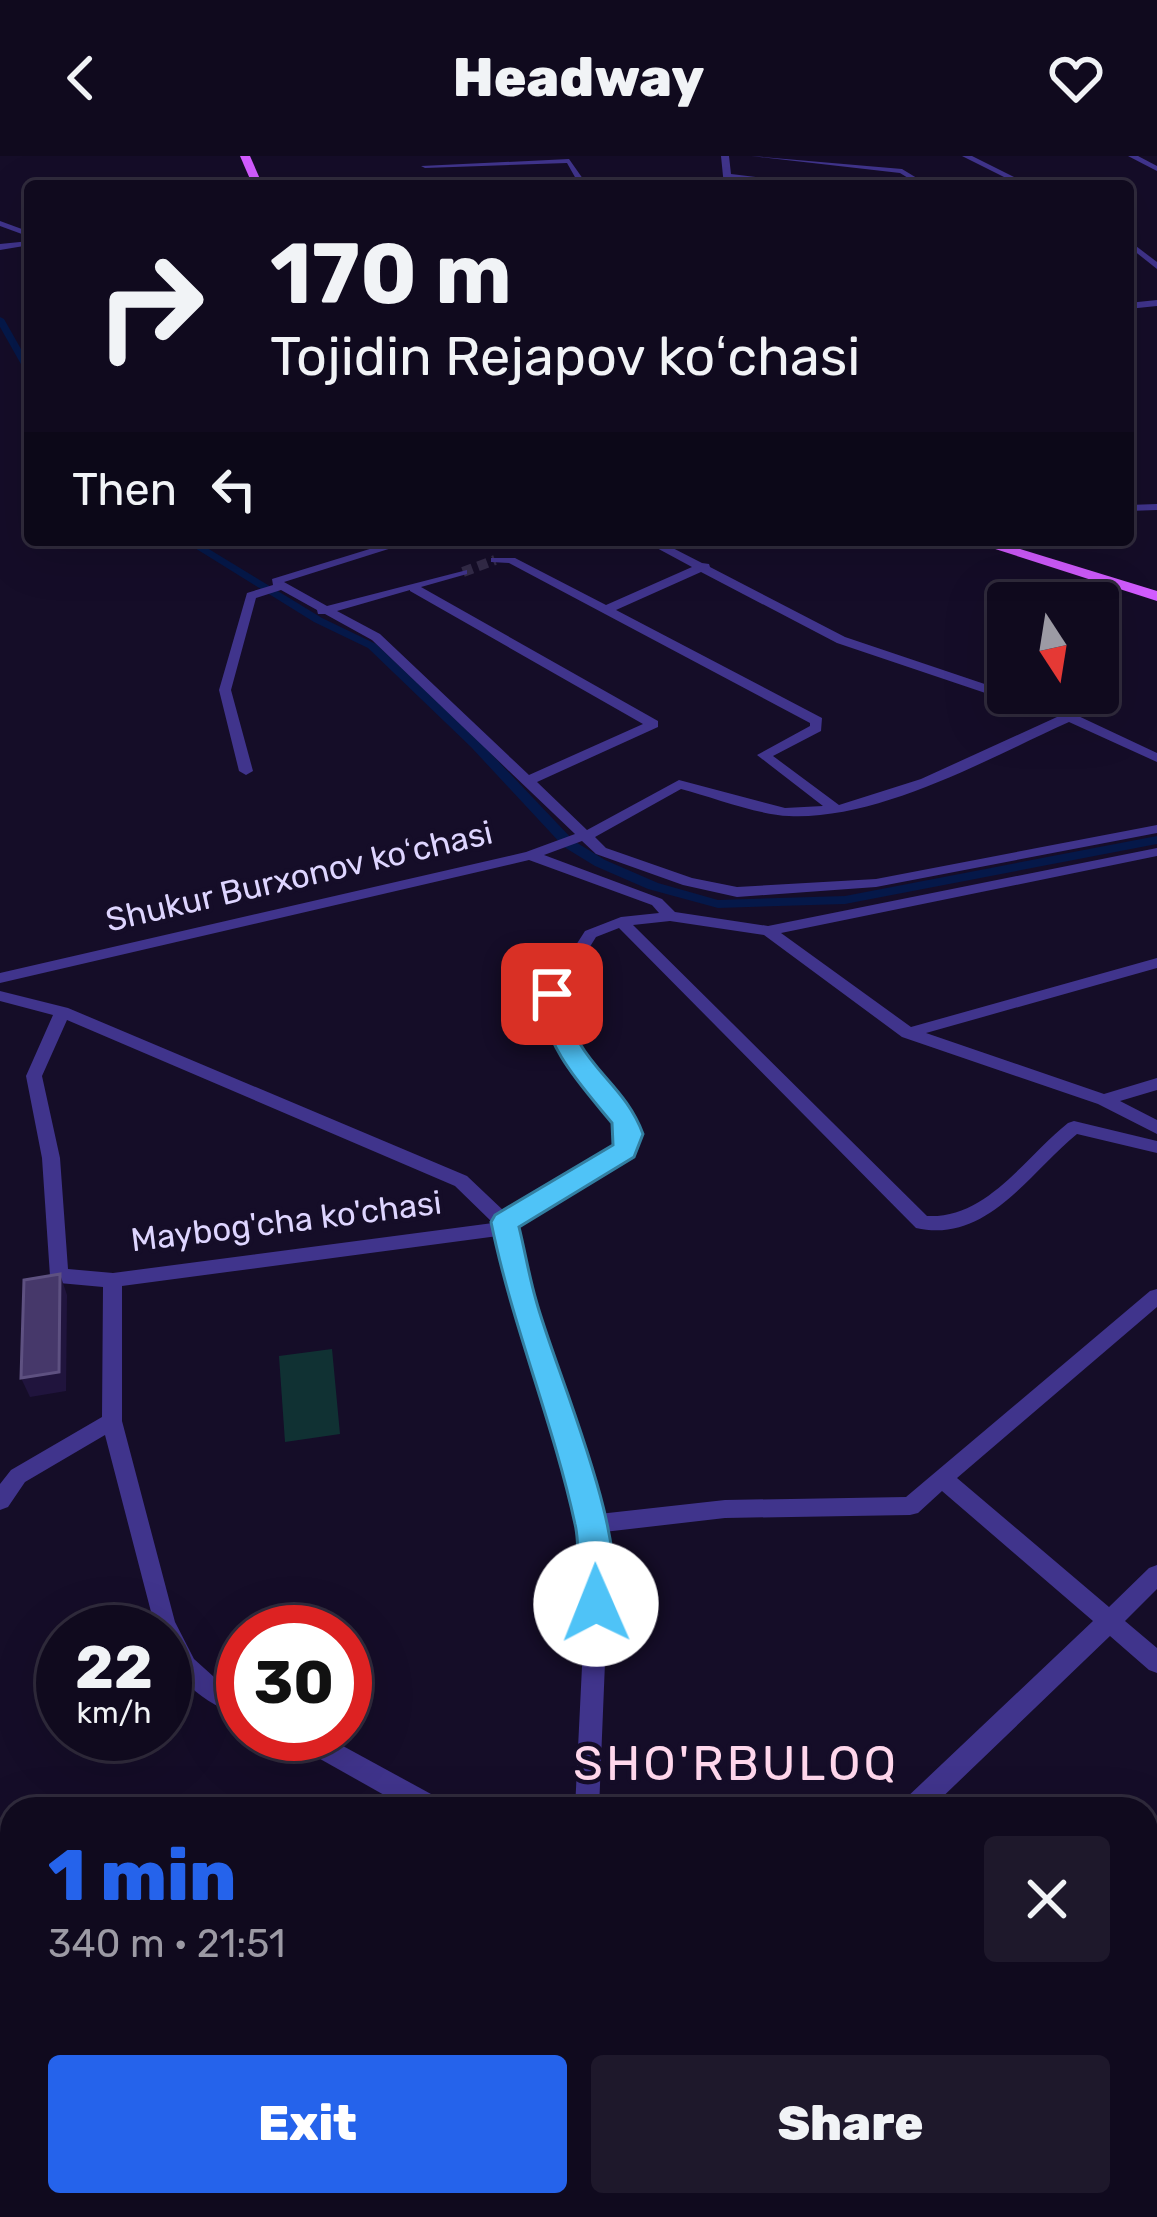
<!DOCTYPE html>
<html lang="en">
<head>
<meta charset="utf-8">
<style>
  :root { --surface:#100a1e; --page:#1e182b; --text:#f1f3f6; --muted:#9c9aa4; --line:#302b3c; --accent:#2563eb }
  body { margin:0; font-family:Rubik,sans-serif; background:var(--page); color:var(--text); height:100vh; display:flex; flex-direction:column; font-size:45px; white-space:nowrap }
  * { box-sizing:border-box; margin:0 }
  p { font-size:39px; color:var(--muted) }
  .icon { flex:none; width:66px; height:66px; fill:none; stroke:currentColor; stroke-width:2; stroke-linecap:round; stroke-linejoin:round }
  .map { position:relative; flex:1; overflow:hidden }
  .panel { position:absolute; left:0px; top:1641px; width:1158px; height:420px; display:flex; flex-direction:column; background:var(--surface); border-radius:36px 36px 0 0; box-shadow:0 12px 48px #0002,0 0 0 3px var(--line) }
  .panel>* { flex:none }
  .guide { position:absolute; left:24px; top:24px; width:1110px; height:366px; border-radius:12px; box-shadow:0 12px 48px #0002,0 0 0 3px var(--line); background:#100a1e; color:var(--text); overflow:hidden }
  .needle { width:78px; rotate:168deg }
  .tools { position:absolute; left:987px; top:426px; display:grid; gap:24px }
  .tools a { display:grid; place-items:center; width:132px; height:132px; border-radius:12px; background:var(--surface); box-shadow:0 12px 48px #0002,0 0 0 3px var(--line); font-size:60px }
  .speed { position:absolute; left:36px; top:1449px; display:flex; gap:24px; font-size:60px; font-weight:700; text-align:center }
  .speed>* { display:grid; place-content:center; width:156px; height:156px; border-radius:50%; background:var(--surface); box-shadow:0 12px 48px #0002,0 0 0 3px var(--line); line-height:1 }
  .speed small { font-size:30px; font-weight:400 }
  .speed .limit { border:18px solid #d22; background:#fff; color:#111 }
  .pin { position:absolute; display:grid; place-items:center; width:102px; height:102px; color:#fff; margin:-51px; border-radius:24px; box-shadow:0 6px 18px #0006 }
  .me { position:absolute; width:132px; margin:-66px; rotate:359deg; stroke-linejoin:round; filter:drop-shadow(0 0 9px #0008) }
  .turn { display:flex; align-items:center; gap:42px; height:252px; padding:0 48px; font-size:54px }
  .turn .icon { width:156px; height:156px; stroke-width:2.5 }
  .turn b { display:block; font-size:84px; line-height:102px }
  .then { display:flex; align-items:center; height:114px; padding:0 48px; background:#0003; gap:24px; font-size:45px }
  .round { display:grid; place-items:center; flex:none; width:126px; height:126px; border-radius:12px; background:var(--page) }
  .head { display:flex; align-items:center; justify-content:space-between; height:204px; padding:0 48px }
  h1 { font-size:72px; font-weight:800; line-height:90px; color:var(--accent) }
  .button { display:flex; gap:24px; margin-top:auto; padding:24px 48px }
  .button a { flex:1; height:138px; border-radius:12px; background:var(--accent); color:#fff; font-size:48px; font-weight:800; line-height:138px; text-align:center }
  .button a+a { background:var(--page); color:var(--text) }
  header { display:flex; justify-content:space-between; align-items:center; height:156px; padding:0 48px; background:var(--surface); font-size:54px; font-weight:800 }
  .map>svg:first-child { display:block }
  .green { fill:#103133 }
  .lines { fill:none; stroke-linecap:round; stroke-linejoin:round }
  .canal { fill:#051849; fill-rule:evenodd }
  .minor-tunnel { stroke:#332b48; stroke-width:10; stroke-dasharray:10 6; stroke-linecap:butt }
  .minor { fill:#40348c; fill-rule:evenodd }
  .major { fill:#d25cff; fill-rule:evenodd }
  .shaded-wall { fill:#20143d }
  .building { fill:#46386a; stroke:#5e5181; stroke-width:3 }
  .route { fill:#4fc3f7; stroke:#337fa1; stroke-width:3 }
  .labels { text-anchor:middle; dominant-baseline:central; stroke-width:9; stroke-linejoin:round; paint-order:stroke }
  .street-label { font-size:33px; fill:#ded5ff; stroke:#150d28 }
  .near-quarter-label { font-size:48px; letter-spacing:3px; fill:#ffd7ec; stroke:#150d28 }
</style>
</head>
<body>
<header><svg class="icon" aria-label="back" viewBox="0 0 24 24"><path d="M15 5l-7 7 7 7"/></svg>Headway<svg class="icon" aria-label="heart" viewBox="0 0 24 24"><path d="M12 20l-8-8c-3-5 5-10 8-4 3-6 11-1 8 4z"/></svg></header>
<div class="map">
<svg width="1157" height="2061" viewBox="0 0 1157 2061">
  <rect width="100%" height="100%" fill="#150d28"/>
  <path class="green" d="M332,1193l8,85 -55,8 -6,-86z"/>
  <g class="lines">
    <g class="canal">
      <path d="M0,161l4,2 26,46v11l-4,-3 -26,-46z"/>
      <path d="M182,384h12l128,78 54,26 103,97 95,100 31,19 53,23 60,17 127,-4 312,-60v8l-312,60 -127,4 -70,-19 -53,-23 -31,-19 -93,-100 -103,-99 -54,-26z"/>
    </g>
    <path class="minor-tunnel" d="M463,416l32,-12"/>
    <g class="minor">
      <path d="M721,0h8l2,18 101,12 -101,-7 1,7h-8z"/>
      <path d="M751,0l151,13 28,17h-9l-21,-13z"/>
      <path d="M962,0h10l60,30h-10z"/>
      <path d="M1128,0h10l19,10v5z"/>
      <path d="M569,3l19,27h-8l-13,-23 -142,5 -4,-2z"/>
      <path d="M0,65l30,11v5l-30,-11z"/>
      <path d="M1128,84l29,22v7l-29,-23z"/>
      <path d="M30,85v4l-30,5v-6z"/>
      <path d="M1157,144v6l-29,3v-6z"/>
      <path d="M1157,348v6l-29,1v-6z"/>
      <path d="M399,384h18l-133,42 43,24 140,-36v4l-46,13 237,134v6l-121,55 50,48 92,-50 106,28 38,-2 -66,-51 53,-29v-3l-301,-160 -18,-1v-4h24l91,47 86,-38 -50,-27h15l45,23 7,1 1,3 135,70 229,77 83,39v9l-88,-40c-82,37 -189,98 -280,94 -31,-1 -77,-19 -108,-27l-86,48 11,11 86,30 45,9 139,-8 281,-54v8l-281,54 -139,10 -54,-12 -87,-31 -14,-13 -38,14 118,44 13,13 93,14 389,-78v8l-376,77 130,94 246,-69v10l-231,65 178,61 53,-16v12l-37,11 37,19v14l-59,-30 -196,-67 -138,-102 -94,-14 -37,4 294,291c60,3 98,-59 141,-93l6,-2 83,20v12l-80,-19c-48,39 -90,110 -161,94l-297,-300 -23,9 -36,58 3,28 19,35 48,58 8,28 -3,4 -121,77 17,75 68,214 126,-14 181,-3 244,-206 7,-2v18l-200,171 152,129 40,-39 8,-3v24l-32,32 32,27v25l-8,-3 -39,-34 -180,173h-29l3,-9 189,-179 -151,-130 -24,22 -8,2 -185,3 -121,14 5,33 -10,244h-24l12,-244 -6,-41 -70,-224 -13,-64 -376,50v135l53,201 19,37 30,27 19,9v23c-38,-15 -78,-41 -78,-86l-9,-1 -51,-196 -80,47 -17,25 -8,3v-26l11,-14 91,-53 1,-130 -44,-4 -7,-2 -2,-5 -8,-118 -16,-82 27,-61 -53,-14v-10l68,17 399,168 38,36 115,-71 -4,-19 -47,-57 -22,-42 -3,-28 41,-64 36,-14 38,-4 -7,-8 -123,-45 -529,123v-10l526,-121 49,-18 -203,-194 -47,-26h-7l-1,-4 -36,-20 -25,8 -25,92 22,81 -7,4 -7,-4 -20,-81 28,-97 26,-8 -1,-6zM701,416l136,71 220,74 -136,62 -82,26 -66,-49 48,-25 1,-13 -206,-108zM410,434v1l233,133 -114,51 -149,-141 -43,-23zM67,864l388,166 38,37 -380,50 -45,-4 -8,-111 -18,-82z"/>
      <path d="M286,1578h35l121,66 3,9h-36l-119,-67z"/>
      <path d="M1157,1791v33l-11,6v-33z"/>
      <path d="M138,2049h76l-4,10 -5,2h-75l4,-10z"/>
      <path d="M315,2049h28l3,12h-28z"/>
      <path d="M768,2049h30l5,12h-30z"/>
    </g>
    <g class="major">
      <path d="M240,0h10l13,30h-10z"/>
      <path d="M967,384h24l166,51v10z"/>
    </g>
  </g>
  <path class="shaded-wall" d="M60,1118l7,21 -1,96 -36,6 -9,-19z"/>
  <path class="building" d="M60,1118l-1,98 -38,6 3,-98z"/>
  <path class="route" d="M552,831l12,7c8,71 58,83 79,140l-9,23 -115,70c6,24 10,49 17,73 19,71 101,251 72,315l-12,4 -12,-4c-11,-25 -2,-62 -9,-91 -22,-102 -63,-199 -84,-302l4,-7 118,-70 -1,-22c-33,-40 -67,-75 -72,-129z"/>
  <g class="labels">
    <g class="street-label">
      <text transform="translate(299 720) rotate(-13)">Shukur Burxonov koʻchasi</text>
      <text transform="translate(286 1065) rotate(-7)">Maybog'cha ko'chasi</text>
    </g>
    <g class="near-quarter-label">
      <text x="736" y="1607">SHO'RBULOQ</text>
    </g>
  </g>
</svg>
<div class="tools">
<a><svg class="needle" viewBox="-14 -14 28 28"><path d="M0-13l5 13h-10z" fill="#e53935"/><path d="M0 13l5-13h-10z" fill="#9c9aa4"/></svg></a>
</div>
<div class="speed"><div>22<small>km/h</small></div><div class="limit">30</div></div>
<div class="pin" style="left:552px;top:838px;background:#d93025"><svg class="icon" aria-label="arrive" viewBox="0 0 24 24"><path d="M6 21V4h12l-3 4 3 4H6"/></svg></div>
<svg class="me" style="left:596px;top:1448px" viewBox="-20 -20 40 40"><circle r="19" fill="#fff"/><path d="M0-13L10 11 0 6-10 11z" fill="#4fc3f7"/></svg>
<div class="guide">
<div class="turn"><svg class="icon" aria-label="right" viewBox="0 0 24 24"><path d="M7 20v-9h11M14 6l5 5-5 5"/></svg><div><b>170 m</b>Tojidin Rejapov koʻchasi</div></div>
<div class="then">Then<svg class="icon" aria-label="left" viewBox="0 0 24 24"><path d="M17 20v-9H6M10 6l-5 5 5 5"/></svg></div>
</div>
<section class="panel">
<div class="head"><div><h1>1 min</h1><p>340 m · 21:51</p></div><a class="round"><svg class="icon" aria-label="close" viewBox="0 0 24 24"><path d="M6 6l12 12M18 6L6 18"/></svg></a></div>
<div class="button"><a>Exit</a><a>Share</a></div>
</section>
</div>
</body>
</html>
